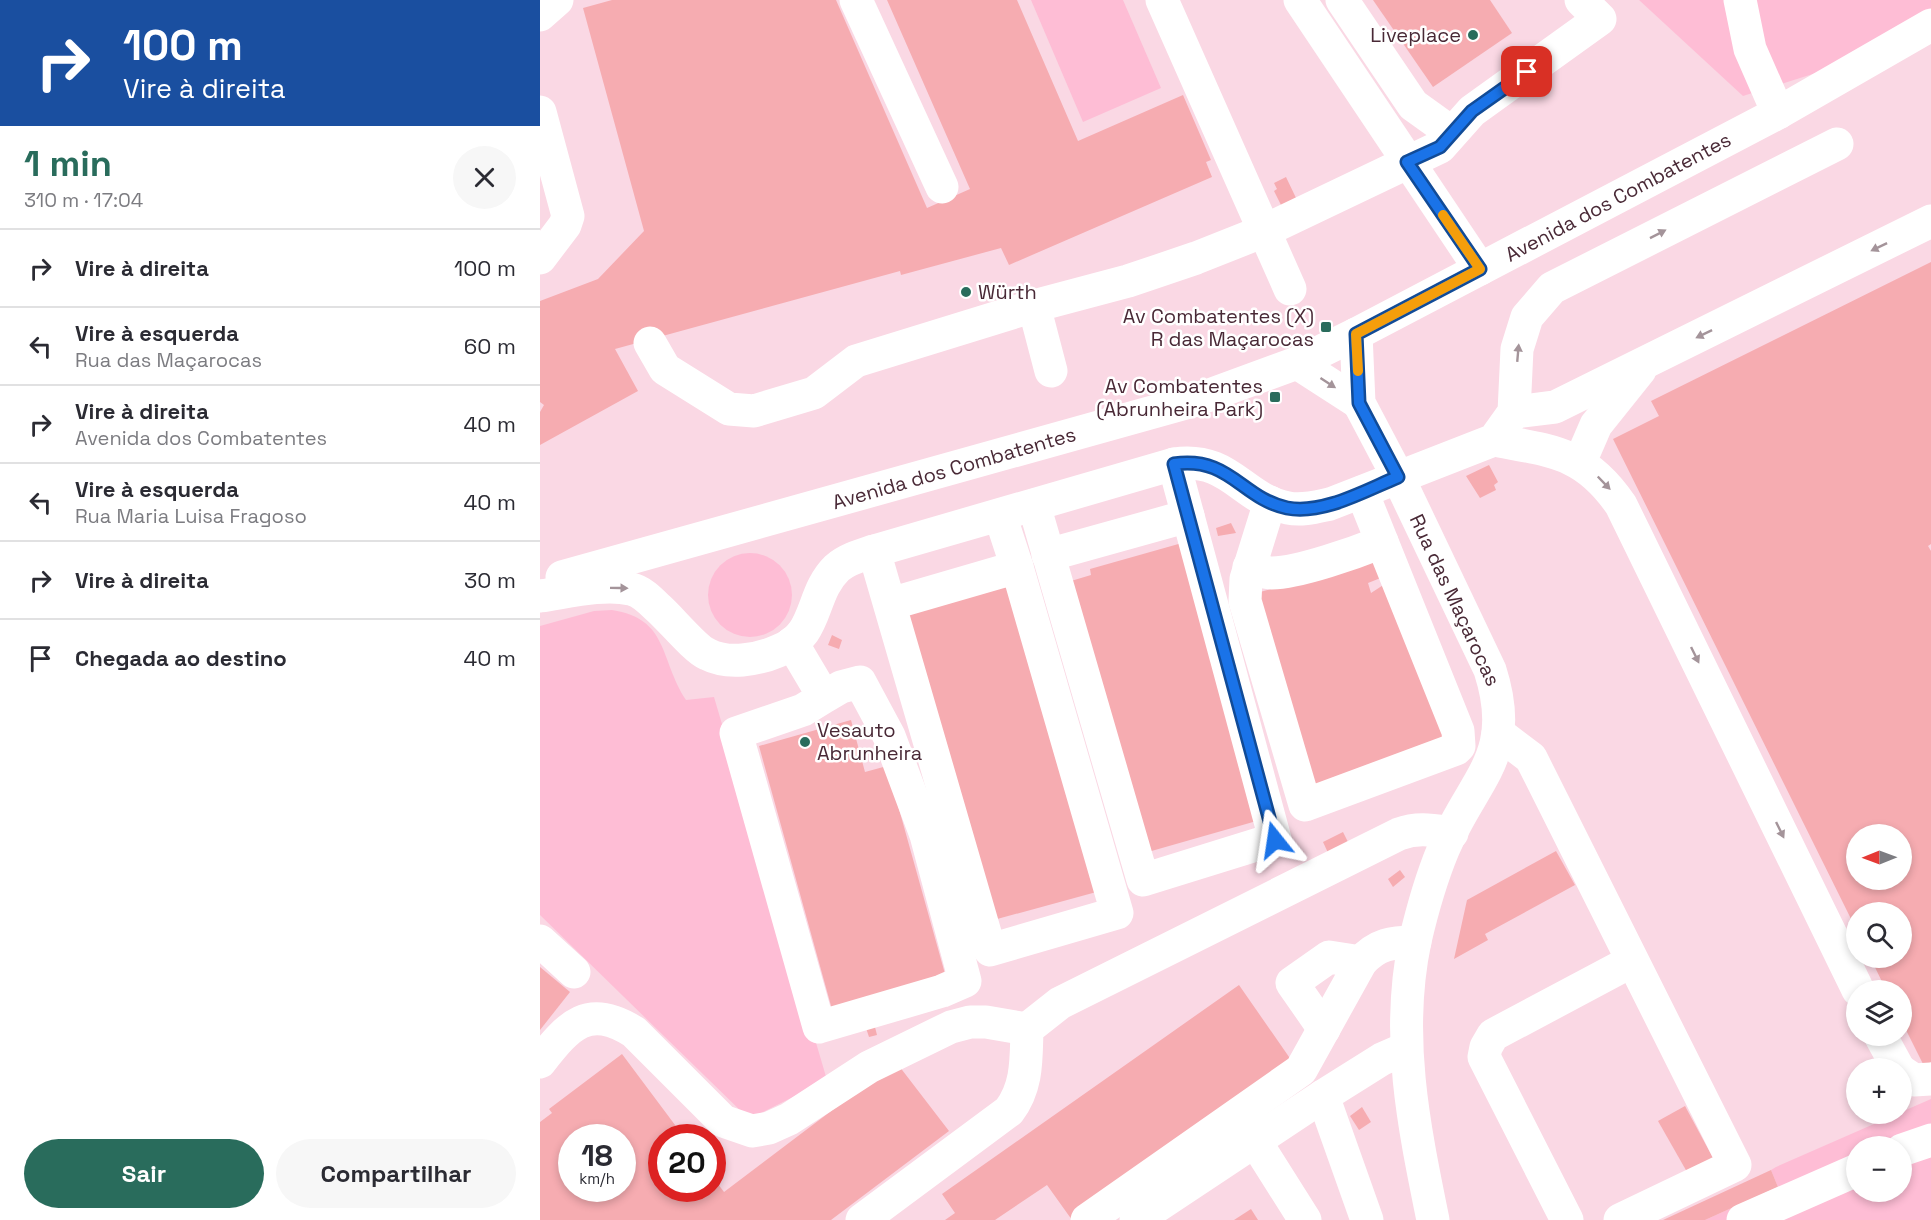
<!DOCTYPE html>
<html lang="pt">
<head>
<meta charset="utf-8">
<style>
  :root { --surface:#fff; --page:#f7f7f7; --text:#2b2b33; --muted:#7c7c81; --line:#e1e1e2; --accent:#296c5c }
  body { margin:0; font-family:"Space Grotesk",sans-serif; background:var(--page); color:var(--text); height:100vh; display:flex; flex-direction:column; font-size:22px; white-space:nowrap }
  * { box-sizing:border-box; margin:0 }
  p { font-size:20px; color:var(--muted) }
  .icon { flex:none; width:33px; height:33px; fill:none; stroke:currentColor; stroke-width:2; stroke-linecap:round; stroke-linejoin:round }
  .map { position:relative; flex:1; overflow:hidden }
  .sheet { display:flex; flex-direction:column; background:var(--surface); width:540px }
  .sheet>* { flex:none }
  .banner { background:#1a4fa0; color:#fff; overflow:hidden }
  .needle { width:39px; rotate:269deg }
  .buttons { position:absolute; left:1306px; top:824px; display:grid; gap:12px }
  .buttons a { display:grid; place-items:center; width:66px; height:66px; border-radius:50%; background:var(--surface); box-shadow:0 3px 9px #0003; font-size:30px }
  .speed { position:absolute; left:18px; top:1124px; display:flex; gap:12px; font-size:30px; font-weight:700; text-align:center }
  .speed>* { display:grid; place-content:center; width:78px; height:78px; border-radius:50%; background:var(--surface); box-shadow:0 3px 9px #0003; line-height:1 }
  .speed small { font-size:15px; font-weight:400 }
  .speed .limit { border:9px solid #d22; background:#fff; color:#111 }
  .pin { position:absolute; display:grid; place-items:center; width:51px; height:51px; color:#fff; margin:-26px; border-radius:12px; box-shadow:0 3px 9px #0006 }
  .me { position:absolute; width:66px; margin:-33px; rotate:345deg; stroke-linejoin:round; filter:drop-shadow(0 0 4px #0008) }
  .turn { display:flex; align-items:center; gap:21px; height:126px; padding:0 24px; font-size:27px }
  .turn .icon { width:78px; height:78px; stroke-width:2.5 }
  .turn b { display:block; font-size:42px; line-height:51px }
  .round { display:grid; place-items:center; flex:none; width:63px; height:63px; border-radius:32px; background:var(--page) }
  .headline { display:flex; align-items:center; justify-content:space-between; height:102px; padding:0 24px }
  h1 { font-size:36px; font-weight:800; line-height:45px; color:var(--accent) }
  .primary-button { display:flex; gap:12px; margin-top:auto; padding:12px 24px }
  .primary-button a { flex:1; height:69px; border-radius:36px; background:var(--accent); color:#fff; font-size:24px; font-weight:800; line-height:69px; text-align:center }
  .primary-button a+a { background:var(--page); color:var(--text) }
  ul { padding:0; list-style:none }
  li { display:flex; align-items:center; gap:18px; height:78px; padding:0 24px; border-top:2px solid var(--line) }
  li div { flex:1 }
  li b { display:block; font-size:22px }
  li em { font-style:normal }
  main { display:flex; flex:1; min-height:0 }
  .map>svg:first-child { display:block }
  .green { fill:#febdd5; fill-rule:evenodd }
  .building { fill:#f6acb1; fill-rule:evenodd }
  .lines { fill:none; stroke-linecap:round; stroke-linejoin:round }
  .minor { stroke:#fff; stroke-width:33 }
  .oneway { fill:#a4949a }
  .route-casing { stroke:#114b97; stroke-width:15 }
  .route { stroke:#1a73e8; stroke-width:10 }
  .slow { stroke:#f59e0b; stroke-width:10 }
  .poi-dot { fill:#296c5c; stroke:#fff; stroke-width:2 }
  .labels { text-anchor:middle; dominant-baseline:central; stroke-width:5; stroke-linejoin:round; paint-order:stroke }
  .poi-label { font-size:20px; fill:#492936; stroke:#fff; text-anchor:end }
  .street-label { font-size:20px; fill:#492936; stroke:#fff }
</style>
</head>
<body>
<main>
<section class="sheet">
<div class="banner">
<div class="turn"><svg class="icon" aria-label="right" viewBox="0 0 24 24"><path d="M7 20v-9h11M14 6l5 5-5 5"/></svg><div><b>100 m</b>Vire à direita</div></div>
</div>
<div class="headline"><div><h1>1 min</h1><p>310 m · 17:04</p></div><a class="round"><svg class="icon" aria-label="close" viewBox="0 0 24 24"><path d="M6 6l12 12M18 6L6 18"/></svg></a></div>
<ul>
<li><svg class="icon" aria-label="right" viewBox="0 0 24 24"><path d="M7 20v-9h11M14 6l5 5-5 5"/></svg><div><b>Vire à direita</b></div><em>100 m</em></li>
<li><svg class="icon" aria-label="left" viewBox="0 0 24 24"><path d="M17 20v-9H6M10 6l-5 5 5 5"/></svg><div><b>Vire à esquerda</b><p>Rua das Maçarocas</p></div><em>60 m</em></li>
<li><svg class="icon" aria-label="right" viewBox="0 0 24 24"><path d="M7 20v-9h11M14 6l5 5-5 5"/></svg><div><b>Vire à direita</b><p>Avenida dos Combatentes</p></div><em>40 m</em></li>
<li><svg class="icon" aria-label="left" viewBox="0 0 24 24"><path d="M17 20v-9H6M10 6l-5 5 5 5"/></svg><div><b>Vire à esquerda</b><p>Rua Maria Luisa Fragoso</p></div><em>40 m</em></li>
<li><svg class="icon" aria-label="right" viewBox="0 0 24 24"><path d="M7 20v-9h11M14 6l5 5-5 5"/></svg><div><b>Vire à direita</b></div><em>30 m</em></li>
<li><svg class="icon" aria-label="arrive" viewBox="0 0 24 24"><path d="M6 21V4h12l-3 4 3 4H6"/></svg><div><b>Chegada ao destino</b></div><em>40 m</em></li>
</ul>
<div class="primary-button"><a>Sair</a><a>Compartilhar</a></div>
</section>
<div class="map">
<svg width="1391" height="1220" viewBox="0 0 1391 1220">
  <rect width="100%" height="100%" fill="#fad8e4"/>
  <g class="green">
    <path d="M491,0h92l38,88 -78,34z"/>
    <path d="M1099,0h292v10l-112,62 -76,24z"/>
    <circle cx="210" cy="595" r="42"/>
    <path d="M72,610c57,9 47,48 74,90l28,-3 113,383 -78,39 -209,-204v-289l54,-15z"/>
    <path d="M1391,1099v121h-226l73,-33 -7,-17 5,-3zM1317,1146h45v45h-45z"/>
  </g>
  <g class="building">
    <path d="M72,0h224l91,208 43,-19 -83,-189h130l61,141 105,-46 28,65 -5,2 6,15 -203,88 -8,-17 -100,27 -1,-4 -285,78 23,42 -98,54v-33l4,-7 -4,-3v-101l58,-22 46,-48 -61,-223z"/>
    <path d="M833,0h117l22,33 -79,54z"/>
    <path d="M746,177l11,23 -15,7 -8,-16 3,-2 -3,-6z"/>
    <path d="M1391,262v282l-3,2 3,5v511l-7,4 -22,-44v-32h-16l-16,-33h32v-45h-45v19l-244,-492 46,-23 -8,-15zM1317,834h45v45h-45z"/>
    <path d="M949,465l9,17 -4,3 2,5 -16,8 -14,-22z"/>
    <path d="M691,523l5,10 -18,3 -2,-8z"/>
    <path d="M642,543l78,277 -112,32 -77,-271 20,-6 -1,-6z"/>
    <path d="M834,554l9,23 -15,6 3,10 20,-13 64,164 -148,43 -58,-192 113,-31z"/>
    <path d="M471,579l89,312 -110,30 -88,-311z"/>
    <path d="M292,635l10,5 -3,9 -11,-4z"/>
    <path d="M311,720l14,52 22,-6 60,215 -114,32 -74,-267z"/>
    <path d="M803,832l7,14 -21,9 -6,-13z"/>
    <path d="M1016,851l19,34 -90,49 3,6 -34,19 13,-59z"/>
    <path d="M860,870l5,7 -12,10 -5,-8z"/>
    <path d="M0,967l30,25 -30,38z"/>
    <path d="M699,985l57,82 -224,153 -25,-35 -52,35h-50l10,-7 -13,-19z"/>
    <path d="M334,1023l3,12 -8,2 -4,-12z"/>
    <path d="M82,1054l62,83h-22v51h50v-12l12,16 172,-130 53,69 -118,89h-291v-98l12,-9 -3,-4zM32,1137h50v51h-50z"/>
    <path d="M1145,1106l28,52 -26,14 -29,-51z"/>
    <path d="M822,1107l9,15 -12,8 -9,-14z"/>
    <path d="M1231,1170l7,17 -73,33h-42z"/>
    <path d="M711,1209l7,11h-24z"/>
  </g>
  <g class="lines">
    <g class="minor">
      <path d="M316,0l86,187"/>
      <path d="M622,0l128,289"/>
      <path d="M760,0l180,269"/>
      <path d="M802,0l71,105 39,28"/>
      <path d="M1200,0l10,49 28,64"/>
      <path d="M0,15l17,-15"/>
      <path d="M0,112l28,104 -3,9 -25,33"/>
      <path d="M494,306l17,65"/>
      <path d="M816,334l3,69 39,74 92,193c28,87 -17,108 -47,180 -12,29 -21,61 -28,91 -20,95 -1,186 18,279"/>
      <path d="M110,343l15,26 64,40 25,2 60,-18 42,-32 178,-55 94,-25 68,-23 68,-27 176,-84 32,-36 128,-92 -19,-19"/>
      <path d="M757,363l62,40"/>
      <path d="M974,412l41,-5 376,-186"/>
      <path d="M954,440c58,11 91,12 127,65l237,485"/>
      <path d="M1040,462l16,-37 44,-55"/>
      <path d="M730,502l-24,77 -1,22 60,204 151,-56 3,-3 -1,-15 -96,-239"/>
      <path d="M494,505l109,375 132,-41 -101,-375"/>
      <path d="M460,515l17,52"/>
      <path d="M334,551l116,399 127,-37 -100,-346 -127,37"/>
      <path d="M508,555l140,-39"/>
      <path d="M709,567c8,2 15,6 23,6 26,0 85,-21 110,-31"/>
      <path d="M22,577l634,-177 101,-37 59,-29 422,-221 153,-88"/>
      <path d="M0,596c28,-4 63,-13 91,-7 10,2 19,11 26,18 12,10 38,42 50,47 21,11 50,6 71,-3 42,-16 31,-56 59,-83 10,-9 25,-13 37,-17l300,-87c57,-8 67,35 114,44 14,3 28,-1 42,-4l164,-64 20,-28 3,-63 10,-32 25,-29 285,-144"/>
      <path d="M252,643l32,54 -21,13 -67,23 83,294 123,-36 23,-10 -39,-146 -37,-99 -29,-54 -19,5 -17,10"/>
      <path d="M958,733l33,25 204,407 -115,55"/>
      <path d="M0,941l34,31"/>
      <path d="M784,1029l-32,-46 37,-26 32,5"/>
      <path d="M1340,1035l18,33"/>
      <path d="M0,1062c29,-37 48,-59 94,-30l89,89 29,10 17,-3 20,-9 80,-52 82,-40 19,-5h16l41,7"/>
      <path d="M1362,1072l12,8 17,-1"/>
      <path d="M783,1096l44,124"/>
      <path d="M715,1141l50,79"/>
      <path d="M1362,1150l29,-10"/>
      <path d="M322,1220l147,-109c19,-25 17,-53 18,-82l33,-26 339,-169c19,-7 33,-4 53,-1"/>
      <path d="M547,1220l214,-150 60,-108c16,-18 31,-20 54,-20"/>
      <path d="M596,1220l187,-124 59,-37 23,-10"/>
      <path d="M1027,1220l-83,-163 2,-10 7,-12 139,-74"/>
      <path d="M1203,1220l114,-50"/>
    </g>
  </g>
  <defs><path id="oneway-solid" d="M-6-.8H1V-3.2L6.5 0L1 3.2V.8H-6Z" transform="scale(1.5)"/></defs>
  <g class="oneway">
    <use href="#oneway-solid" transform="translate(1118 234) rotate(-27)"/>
    <use href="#oneway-solid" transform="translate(1339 247) rotate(154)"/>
    <use href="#oneway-solid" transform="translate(1164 334) rotate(154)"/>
    <use href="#oneway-solid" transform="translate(978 353) rotate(-85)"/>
    <use href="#oneway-solid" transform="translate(788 383) rotate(33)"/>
    <use href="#oneway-solid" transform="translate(1064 483) rotate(46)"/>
    <use href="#oneway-solid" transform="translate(79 588) rotate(1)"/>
    <use href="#oneway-solid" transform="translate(1155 655) rotate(64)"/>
    <use href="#oneway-solid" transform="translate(1240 830) rotate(64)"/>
  </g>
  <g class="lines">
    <defs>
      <path id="route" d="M735,840l-101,-376c56,-8 67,34 113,44 36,7 79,-18 111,-31l-39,-74 -3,-69 124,-65 -73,-107 33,-15 32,-36 55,-39"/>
    </defs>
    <use href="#route" class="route-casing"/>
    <use href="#route" class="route"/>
    <path class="slow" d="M818,371l-2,-37 124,-65 -37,-54"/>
  </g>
  <g class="poi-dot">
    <circle cx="933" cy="35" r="6"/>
    <circle cx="426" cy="292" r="6"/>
    <rect x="780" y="321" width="12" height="12" rx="3"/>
    <rect x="729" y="391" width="12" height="12" rx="3"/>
    <circle cx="265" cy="742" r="6"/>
  </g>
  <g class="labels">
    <g class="poi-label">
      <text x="921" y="35">Liveplace</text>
      <text x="438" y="292" text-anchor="start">Würth</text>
      <text x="774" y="316">Av Combatentes (X)<tspan x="774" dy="23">R das Maçarocas</tspan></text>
      <text x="723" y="386">Av Combatentes<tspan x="723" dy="23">(Abrunheira Park)</tspan></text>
      <text x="277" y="730" text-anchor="start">Vesauto<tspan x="277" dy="23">Abrunheira</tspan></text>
    </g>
    <g class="street-label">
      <text transform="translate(1078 197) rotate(-28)">Avenida dos Combatentes</text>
      <text transform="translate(414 468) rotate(-16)">Avenida dos Combatentes</text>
      <text transform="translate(915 600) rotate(65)">Rua das Maçarocas</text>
    </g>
  </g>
</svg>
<div class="buttons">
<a><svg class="needle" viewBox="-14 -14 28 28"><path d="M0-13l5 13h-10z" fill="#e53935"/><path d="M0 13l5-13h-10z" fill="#7c7c81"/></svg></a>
<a><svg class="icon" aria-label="search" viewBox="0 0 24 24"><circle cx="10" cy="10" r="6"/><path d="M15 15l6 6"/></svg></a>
<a><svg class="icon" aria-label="layers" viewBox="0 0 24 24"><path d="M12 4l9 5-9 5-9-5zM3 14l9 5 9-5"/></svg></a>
<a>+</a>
<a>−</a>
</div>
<div class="speed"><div>18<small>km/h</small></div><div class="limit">20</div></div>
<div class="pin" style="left:987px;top:72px;background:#d93025"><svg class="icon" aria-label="arrive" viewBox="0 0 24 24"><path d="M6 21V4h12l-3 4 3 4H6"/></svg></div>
<svg class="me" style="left:735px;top:840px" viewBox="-20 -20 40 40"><path d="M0-17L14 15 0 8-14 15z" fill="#1a73e8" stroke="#fff" stroke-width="4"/></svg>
</div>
</main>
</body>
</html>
